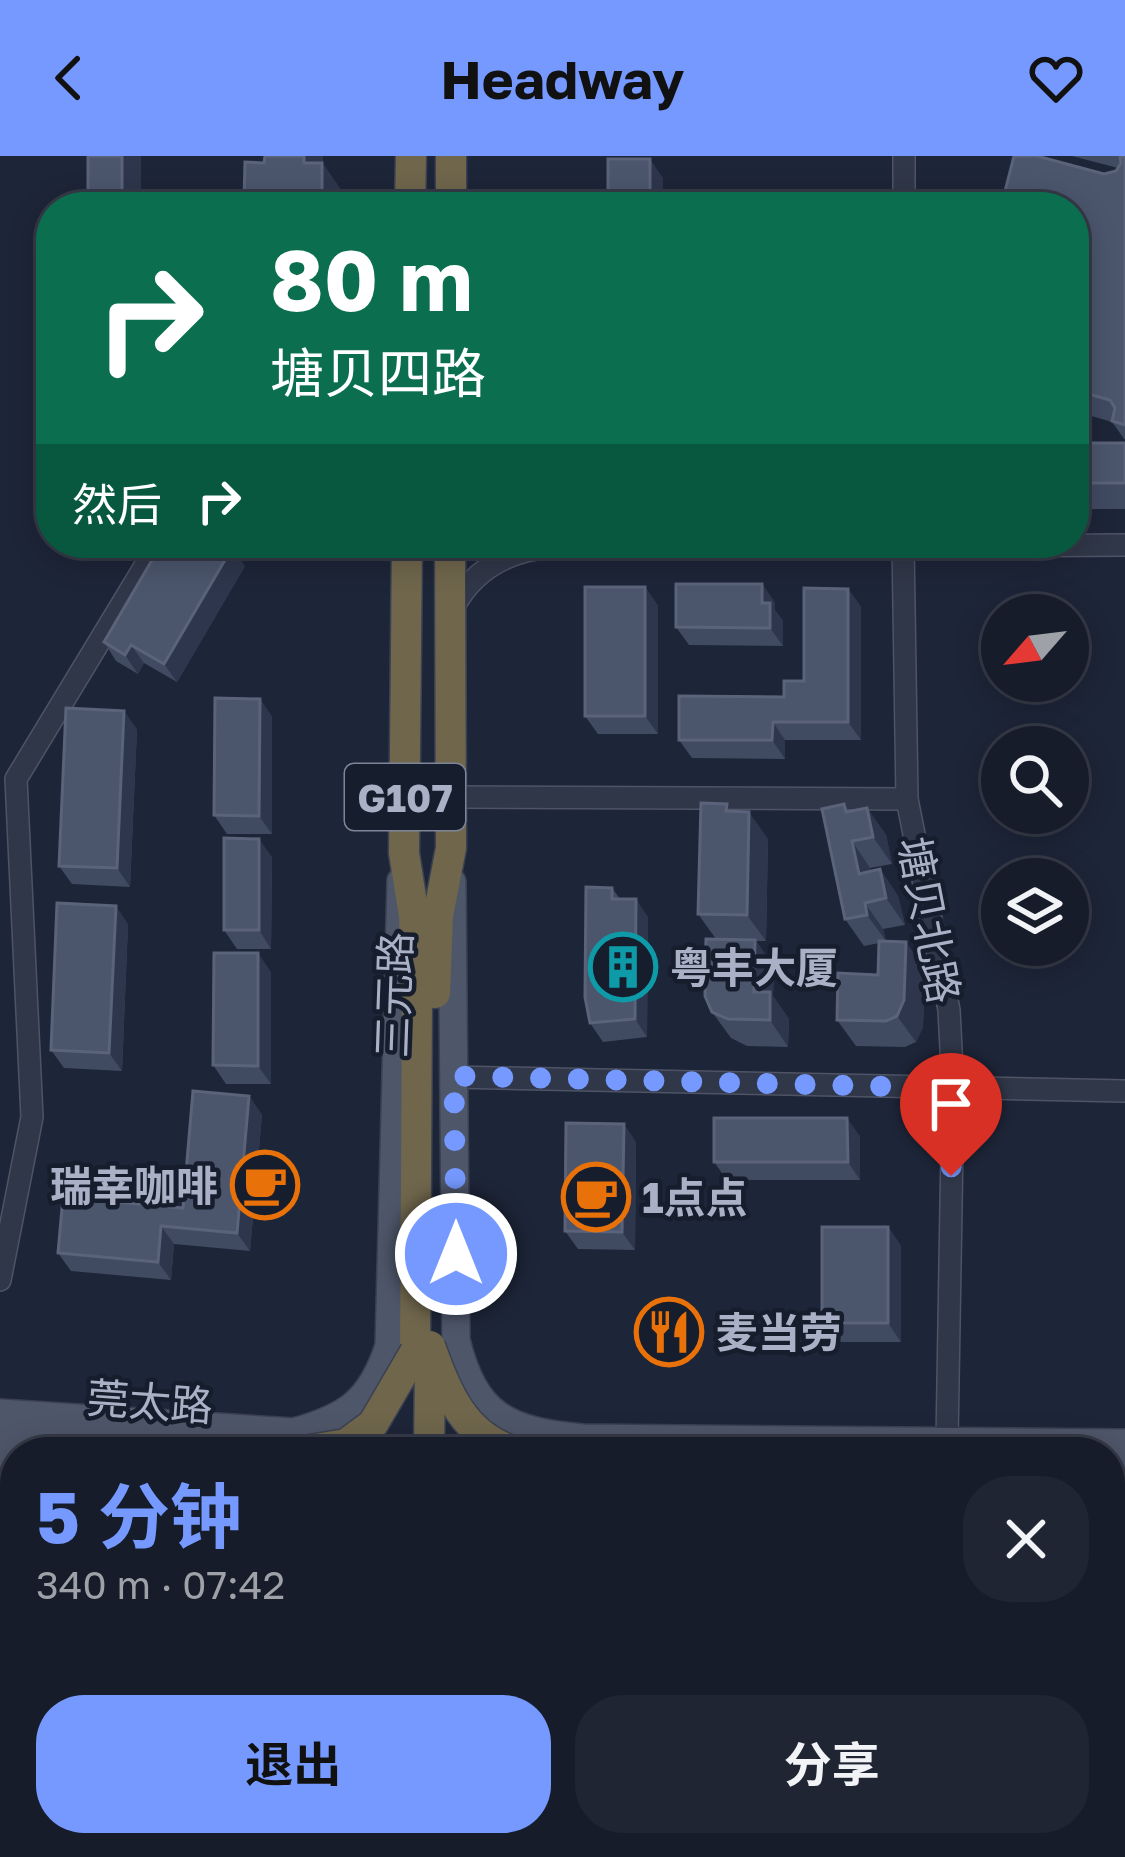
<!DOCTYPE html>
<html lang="zh">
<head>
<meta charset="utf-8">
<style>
  :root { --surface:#161c2a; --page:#1f2532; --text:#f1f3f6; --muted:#9ea1a8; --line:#353a47; --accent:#7599ff }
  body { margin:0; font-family:"Golos Text","Noto Sans SC",sans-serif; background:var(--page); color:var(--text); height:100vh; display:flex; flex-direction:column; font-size:45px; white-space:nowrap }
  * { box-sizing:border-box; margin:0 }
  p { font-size:39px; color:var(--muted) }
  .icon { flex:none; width:66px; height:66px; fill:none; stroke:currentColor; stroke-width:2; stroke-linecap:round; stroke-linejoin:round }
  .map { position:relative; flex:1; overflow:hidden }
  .drawer { position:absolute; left:0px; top:1281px; width:1125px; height:420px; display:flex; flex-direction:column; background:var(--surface); border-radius:48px 48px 0 0; box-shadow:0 6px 30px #0003,0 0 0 3px var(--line) }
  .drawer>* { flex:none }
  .hud { position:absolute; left:36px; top:36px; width:1053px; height:366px; border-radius:48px; box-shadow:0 6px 30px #0003,0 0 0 3px var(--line); background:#0b6e4f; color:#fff; overflow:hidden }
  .needle { width:78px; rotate:242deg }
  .controls { position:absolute; left:981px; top:438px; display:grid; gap:24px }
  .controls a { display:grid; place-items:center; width:108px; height:108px; border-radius:50%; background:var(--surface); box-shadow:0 6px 30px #0003,0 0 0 3px var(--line); font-size:60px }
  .pin { position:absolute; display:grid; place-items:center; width:102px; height:102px; color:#fff; margin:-123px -51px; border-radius:50% 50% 50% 0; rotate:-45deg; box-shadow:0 0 12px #0007 }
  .pin .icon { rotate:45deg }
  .me { position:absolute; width:132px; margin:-66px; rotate:0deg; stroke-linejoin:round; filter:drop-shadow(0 0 9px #0008) }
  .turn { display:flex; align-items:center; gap:42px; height:252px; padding:0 36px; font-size:54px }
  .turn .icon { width:156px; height:156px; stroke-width:2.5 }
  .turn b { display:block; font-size:84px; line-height:102px }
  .then { display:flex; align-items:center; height:114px; padding:0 36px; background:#0003; gap:24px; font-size:45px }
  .round { display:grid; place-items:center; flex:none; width:126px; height:126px; border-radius:48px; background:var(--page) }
  .head { display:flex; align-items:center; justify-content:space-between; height:204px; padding:0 36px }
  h1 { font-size:72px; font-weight:700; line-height:90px; color:var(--accent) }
  .action { display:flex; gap:24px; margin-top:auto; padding:24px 36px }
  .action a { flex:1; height:138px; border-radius:48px; background:var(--accent); color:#111; font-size:48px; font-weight:700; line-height:138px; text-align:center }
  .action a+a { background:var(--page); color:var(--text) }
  header { display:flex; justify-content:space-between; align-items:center; height:156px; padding:0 36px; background:var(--accent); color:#111; font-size:54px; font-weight:700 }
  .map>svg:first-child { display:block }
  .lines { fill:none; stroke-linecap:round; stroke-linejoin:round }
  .minor-casing { stroke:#4e5466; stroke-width:24 }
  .major-casing { stroke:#3a4051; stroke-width:30 }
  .highway-casing { stroke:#3b4152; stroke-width:33 }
  .minor { stroke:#303748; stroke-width:21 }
  .major { stroke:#4e5669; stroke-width:27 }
  .highway { stroke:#6f664c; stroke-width:30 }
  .highway-bridge-casing { stroke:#3b4152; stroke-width:33; stroke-linecap:butt }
  .highway-bridge { stroke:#6f664c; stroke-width:30 }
  .wall { fill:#404a61 }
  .shaded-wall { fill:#2d364c }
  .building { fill:#4b556c; stroke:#5a637a; stroke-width:3 }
  .route { stroke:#7599ff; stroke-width:21; stroke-dasharray:0 37.8 }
  .labels { text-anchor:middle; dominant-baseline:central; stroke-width:9; stroke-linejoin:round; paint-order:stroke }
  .shield { fill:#161d2c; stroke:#7e8598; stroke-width:3 }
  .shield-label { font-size:39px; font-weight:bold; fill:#aab1c6 }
  .street-label { font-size:42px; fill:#aab1c6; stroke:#161d2c }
  .poi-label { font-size:42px; font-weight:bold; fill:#aab1c6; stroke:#161d2c; text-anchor:start }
</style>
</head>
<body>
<header><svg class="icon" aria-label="back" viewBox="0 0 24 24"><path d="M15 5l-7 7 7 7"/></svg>Headway<svg class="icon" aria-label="heart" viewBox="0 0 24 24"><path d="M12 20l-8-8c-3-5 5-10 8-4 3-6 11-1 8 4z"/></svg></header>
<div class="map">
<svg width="1125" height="1701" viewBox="0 0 1125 1701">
  <rect width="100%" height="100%" fill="#1d2538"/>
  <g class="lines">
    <defs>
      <g id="minor">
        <path d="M904,51v-51"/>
        <path d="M903,387l4,256 42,211 4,78 -6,353"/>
        <path d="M453,452c18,-34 47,-53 84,-59l588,-4"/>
        <path d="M450,641l457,2"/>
        <path d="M454,921l671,14"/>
        <path d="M0,1124l32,-163 -16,-338 143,-236"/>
      </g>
      <g id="major">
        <path d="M452,726l4,458c19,77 52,91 127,98l542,5"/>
        <path d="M0,1257l294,19c54,-15 77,-31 95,-86l12,-465"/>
        <path d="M0,1276l295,20"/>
        <path d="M0,1298l15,2"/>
        <path d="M1110,1309h15"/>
        <path d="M0,1321l15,2"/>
        <path d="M1110,1331h15"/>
        <path d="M0,1344l15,2"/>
        <path d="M1110,1356h15"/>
        <path d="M1110,1378l15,1"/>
        <path d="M396,1686v15"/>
        <path d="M444,1701v-15"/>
      </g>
      <g id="highway">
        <path d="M410,51l1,-51"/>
        <path d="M451,51v-51"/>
        <path d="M407,387l-3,310 10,63 3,81 -2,355"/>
        <path d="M435,837l3,-77 13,-68 -1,-305"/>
        <path d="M411,1701v-15"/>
      </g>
    </defs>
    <use href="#minor" class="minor-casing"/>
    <use href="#major" class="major-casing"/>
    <use href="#highway" class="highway-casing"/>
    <use href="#minor" class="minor"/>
    <use href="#major" class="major"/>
    <use href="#highway" class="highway"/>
    <defs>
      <g id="highway-bridge">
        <path d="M430,1190c17,47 34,91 86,106"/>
        <path d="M298,1296l48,-8 27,-20 42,-72"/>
        <path d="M429,1296l1,-88"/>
      </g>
    </defs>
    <use href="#highway-bridge" class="highway-bridge-casing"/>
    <use href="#highway-bridge" class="highway-bridge"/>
  </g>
  <g class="wall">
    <path d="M323,0v8l18,26v17h-92l-5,-7 20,-37z"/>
    <path d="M1072,0h53v284l-13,-18 -38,-11v-204l30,-33 12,-3 2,-3z"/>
    <rect x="1074" y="287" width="51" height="66"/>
    <path d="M245,410l-68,116 -33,-19 -6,11 -22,-13 -12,-19z"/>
    <path d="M762,428l13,19v7l8,11v25l-94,-1 -13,-18z"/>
    <path d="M645,431l13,19v128h-60l-13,-18z"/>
    <path d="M848,433l13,18v133h-76v19l-93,-1 -13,-18 105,-43 20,-16z"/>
    <path d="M260,543l12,18v117h-45l-13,-19z"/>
    <path d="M137,573l-7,158 -58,-3 -13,-18z"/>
    <path d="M844,648l5,7 18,-3 19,27 6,29 -22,4 1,3 9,-2 18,27 7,29 -22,4 3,12 39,28 -2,58 -7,15 -11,5 -49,-1 -19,-26 41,-45 1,-32 -15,3 -19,-27z"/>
    <path d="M732,655l36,28 -2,102h-10l18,26 -1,29 16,23 -1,28 -41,-1 -16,-8 -19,-26 4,-73 -18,-25z"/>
    <path d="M272,701l-1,92h-34l-13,-19z"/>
    <path d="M612,732l8,11 28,18 -1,120 -44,5 -13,-19z"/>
    <path d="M128,768l-6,147 -58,-3 -13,-18z"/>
    <path d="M271,816v112h-45l-13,-19z"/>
    <path d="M249,940l13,19 -12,136 -76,-7 -3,36 -100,-9 -13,-18 125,-45z"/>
    <path d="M860,980v44h-133l-13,-18z"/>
    <path d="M636,986l-1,108 -57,-1 -13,-18z"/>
    <path d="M888,1071l13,19v96h-66l-13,-19z"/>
    <path d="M0,1366l15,2v82l-15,-2z"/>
  </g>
  <g class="shaded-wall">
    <rect x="122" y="0" width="19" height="51"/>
    <path d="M304,0h19v8l18,26v17h-15l-22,-44z"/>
    <path d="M650,3l13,19v29h-13z"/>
    <path d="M232,392l13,18 -68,116 -13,-18z"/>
    <path d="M762,428l13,19v7l8,11v25l-13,-18 -8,-25z"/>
    <path d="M645,431l13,19v128l-13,-18z"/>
    <path d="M848,433l13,18v133l-13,-18z"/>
    <path d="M131,489l13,18 -6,11 -13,-19z"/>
    <path d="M260,543l12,18v117l-13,-18z"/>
    <path d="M124,555l13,18 -7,158 -13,-19z"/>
    <path d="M773,566l12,18v19l-13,-19z"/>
    <path d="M867,652l19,27 6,29 -19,-27z"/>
    <path d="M749,656l19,27 -2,102 -19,-26z"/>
    <path d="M259,683l13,18 -1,92 -12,-19z"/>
    <path d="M852,685l18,27 7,32 -18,-26z"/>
    <path d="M880,713l18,27 7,29 -19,-27z"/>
    <path d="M636,743l12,18 -1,120 -12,-18z"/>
    <path d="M865,747l18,26 3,12 -19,-26z"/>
    <path d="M116,750l12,18 -6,147 -13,-18z"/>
    <path d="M755,784l19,27 -1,29 16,23 -1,28 -18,-27 -16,-28z"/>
    <path d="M906,786l19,27 -2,58 -7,15 -19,-26z"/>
    <path d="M258,797l13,19v112l-13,-18z"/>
    <path d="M249,940l13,19 -12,136 -13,-18z"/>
    <path d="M847,962l13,18v44l-12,-18z"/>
    <path d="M624,968l12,18 -1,108 -13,-18z"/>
    <path d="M161,1070l13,18 -3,36 -13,-18z"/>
    <path d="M888,1071l13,19v96l-13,-19z"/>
    <rect x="763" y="1686" width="13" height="15"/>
  </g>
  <g class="building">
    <rect x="88" y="0" width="34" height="51"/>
    <path d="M265,0h39v7h18v38h-18v6h-40v-6l-20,-1 1,-38 19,1z"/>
    <path d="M1014,0h23l67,18 12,-3 5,-8 -1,-7h5v269l-13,-4 3,-13 -5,-8 -36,-10v-183h-73z"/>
    <rect x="608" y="3" width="42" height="48"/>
    <rect x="1074" y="287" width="51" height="40"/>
    <path d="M162,387h62l8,5 -68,116 -33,-19 -6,10 -21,-13z"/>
    <path d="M676,428h86v19h8v25l-94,-1z"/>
    <rect x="585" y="431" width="60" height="129"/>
    <path d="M804,432l44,1v133h-75l-1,18h-93v-44l105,1v-16h20z"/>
    <path d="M215,542l45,1 -1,117 -45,-1z"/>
    <path d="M66,552l58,3 -7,157 -58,-2z"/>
    <path d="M701,647l26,1 -1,7 23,1 -2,103 -49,-1z"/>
    <path d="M844,648l2,8 21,-4 6,29 -21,4 7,33 21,-5 6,29 -21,5 2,12 -22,4 -23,-110z"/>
    <path d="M224,682l35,1v91h-35z"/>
    <path d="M586,731l26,1v11h24l-1,120 -45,4 -5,-26z"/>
    <path d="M57,747l59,3 -7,147 -58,-3z"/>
    <path d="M706,783l49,1 -1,52h16v28l-42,-1 -16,-7 -7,-16z"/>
    <path d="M879,785l27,1 -2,58 -7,16 -11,5 -49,-1 1,-47 40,2z"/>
    <path d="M214,797h44v113l-45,-1z"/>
    <path d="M193,935l56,5 -12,137 -76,-7 -3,36 -100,-9 5,-56 120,11z"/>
    <path d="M714,962h133l1,44h-134z"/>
    <path d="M566,967l58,1 -2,108 -57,-1z"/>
    <rect x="822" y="1071" width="66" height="96"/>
    <path d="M0,1366l15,2v65l-15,-2z"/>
    <rect x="675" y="1686" width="88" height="15"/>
  </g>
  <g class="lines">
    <path class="route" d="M456,1098l-2,-178 499,12 -2,88"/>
  </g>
  <defs>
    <symbol id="building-ring" viewBox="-11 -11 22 22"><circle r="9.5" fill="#161d2c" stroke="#0f9aa8" stroke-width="1.5"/><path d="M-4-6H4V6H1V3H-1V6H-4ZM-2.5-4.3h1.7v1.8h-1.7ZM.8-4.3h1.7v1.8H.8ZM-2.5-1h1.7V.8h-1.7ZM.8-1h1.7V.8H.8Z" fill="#0f9aa8"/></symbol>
    <symbol id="cafe-ring" viewBox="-11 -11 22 22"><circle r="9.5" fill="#161d2c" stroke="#e8710a" stroke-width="1.5"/><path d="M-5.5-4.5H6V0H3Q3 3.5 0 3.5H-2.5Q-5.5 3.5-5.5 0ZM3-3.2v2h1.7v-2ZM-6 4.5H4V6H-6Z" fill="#e8710a"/></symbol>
    <symbol id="restaurant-ring" viewBox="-11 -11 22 22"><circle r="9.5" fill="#161d2c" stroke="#e8710a" stroke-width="1.5"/><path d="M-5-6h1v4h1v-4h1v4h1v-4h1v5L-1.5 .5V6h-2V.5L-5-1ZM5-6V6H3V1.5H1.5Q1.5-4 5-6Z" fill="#e8710a"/></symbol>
  </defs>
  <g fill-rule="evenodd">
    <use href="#building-ring" x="585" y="773" width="76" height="76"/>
    <use href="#cafe-ring" x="227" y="991" width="76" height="76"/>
    <use href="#cafe-ring" x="558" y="1003" width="76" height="76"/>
    <use href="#restaurant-ring" x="631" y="1138" width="76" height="76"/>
  </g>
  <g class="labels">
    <rect class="shield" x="345" y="608" width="120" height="66" rx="9"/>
    <g class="shield-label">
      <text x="405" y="641">G107</text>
    </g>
    <g class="street-label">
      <text transform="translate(930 764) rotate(79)">塘贝北路</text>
      <text transform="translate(393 839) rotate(-88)">三元路</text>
      <text transform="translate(150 1245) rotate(4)">莞太路</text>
    </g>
    <g class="poi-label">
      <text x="670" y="811">粤丰大厦</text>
      <text x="218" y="1029" text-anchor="end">瑞幸咖啡</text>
      <text x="642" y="1041">1点点</text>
      <text x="716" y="1176">麦当劳</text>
    </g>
  </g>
</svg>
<div class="controls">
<a><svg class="needle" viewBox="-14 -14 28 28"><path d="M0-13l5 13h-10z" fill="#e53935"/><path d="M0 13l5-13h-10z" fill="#9ea1a8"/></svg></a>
<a><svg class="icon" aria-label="search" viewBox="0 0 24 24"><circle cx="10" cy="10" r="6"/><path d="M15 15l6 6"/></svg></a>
<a><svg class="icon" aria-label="layers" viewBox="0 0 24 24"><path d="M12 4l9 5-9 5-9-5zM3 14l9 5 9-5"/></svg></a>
</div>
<div class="pin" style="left:951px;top:1020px;background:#d93025"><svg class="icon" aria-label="arrive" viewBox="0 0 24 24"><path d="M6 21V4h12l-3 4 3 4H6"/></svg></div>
<svg class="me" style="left:456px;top:1098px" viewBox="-20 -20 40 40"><circle r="17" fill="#7599ff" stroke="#fff" stroke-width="3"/><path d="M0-11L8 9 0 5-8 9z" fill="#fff"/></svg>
<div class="hud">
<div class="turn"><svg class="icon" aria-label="right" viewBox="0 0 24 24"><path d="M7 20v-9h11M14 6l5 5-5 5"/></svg><div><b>80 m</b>塘贝四路</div></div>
<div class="then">然后<svg class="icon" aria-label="right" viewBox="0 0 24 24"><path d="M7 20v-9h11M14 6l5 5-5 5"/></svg></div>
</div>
<section class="drawer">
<div class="head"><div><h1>5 分钟</h1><p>340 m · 07:42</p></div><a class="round"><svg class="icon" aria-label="close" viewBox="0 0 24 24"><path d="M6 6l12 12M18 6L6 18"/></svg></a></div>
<div class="action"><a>退出</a><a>分享</a></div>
</section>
</div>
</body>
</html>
